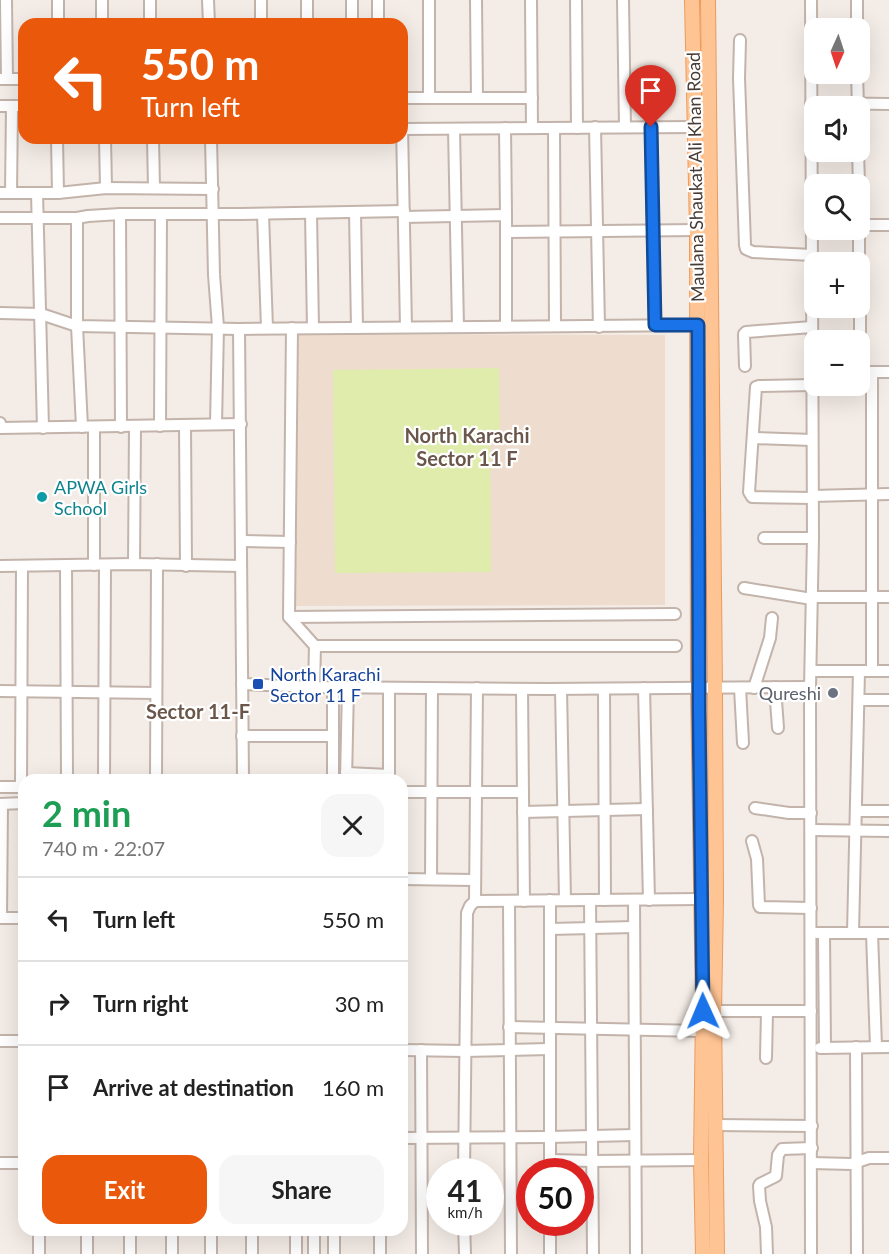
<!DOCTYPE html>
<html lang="en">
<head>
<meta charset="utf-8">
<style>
  :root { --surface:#fff; --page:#f6f6f6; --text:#222; --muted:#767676; --line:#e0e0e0; --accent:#ea580c }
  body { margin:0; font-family:Lato,sans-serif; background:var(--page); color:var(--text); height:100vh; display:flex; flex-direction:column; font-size:22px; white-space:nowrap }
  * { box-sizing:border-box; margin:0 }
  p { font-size:20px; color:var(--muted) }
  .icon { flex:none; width:33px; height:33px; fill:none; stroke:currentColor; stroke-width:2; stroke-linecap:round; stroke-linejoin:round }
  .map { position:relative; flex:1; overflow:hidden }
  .drawer { position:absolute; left:18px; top:774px; width:390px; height:462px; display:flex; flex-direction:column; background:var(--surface); border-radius:18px; box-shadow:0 6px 24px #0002 }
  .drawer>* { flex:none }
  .banner { position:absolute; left:18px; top:18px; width:390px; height:126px; border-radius:18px; box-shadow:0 6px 24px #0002; background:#ea580c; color:#fff; overflow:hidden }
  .needle { width:39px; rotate:183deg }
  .buttons { position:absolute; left:804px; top:18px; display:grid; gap:12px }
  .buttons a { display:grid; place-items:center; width:66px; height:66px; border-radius:12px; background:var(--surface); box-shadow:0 6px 24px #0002; font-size:30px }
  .speed { position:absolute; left:426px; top:1158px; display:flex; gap:12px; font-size:30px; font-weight:700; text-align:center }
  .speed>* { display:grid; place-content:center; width:78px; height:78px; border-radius:50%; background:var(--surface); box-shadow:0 6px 24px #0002; line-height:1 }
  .speed small { font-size:15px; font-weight:400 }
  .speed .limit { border:9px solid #d22; background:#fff; color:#111 }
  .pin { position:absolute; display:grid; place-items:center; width:51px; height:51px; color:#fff; margin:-62px -26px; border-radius:50% 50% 50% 0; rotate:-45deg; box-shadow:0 0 6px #0007 }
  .pin .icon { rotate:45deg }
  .me { position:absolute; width:66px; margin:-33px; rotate:359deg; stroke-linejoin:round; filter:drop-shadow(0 0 4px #0008) }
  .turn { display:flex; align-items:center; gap:21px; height:126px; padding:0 24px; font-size:27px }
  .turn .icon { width:78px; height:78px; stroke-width:2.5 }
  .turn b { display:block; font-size:42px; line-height:51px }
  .round { display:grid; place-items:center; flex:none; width:63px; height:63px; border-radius:18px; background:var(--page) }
  .overview { display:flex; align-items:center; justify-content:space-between; height:102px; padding:0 24px }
  h1 { font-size:36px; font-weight:700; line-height:45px; color:#1e9e55 }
  .cta { display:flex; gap:12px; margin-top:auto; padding:12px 24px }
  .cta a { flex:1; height:69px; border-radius:18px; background:var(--accent); color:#fff; font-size:24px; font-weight:700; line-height:69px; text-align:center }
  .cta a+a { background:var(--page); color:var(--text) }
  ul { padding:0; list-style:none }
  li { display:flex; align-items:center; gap:18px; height:84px; padding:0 24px; border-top:2px solid var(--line) }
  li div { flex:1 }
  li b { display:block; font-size:22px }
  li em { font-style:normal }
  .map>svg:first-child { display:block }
  .education { fill:#eeddcf }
  .green { fill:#dfecab }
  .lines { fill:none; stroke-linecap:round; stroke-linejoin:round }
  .minor-casing { stroke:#c3b4ab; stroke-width:14 }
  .major-casing { stroke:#ec9b5c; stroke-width:16 }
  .minor { stroke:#fff; stroke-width:10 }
  .major { stroke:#ffc494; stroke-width:14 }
  .route-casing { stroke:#114b97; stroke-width:15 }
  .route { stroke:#1a73e8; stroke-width:10 }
  .culture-dot { fill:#0f9aa8; stroke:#fff; stroke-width:2 }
  .transit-dot { fill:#1a4fb4; stroke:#fff; stroke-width:2 }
  .worship-dot { fill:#6b7280; stroke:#fff; stroke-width:2 }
  .labels { text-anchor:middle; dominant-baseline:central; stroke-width:4.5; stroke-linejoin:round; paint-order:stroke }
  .street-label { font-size:18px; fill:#473b35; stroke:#fff }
  .culture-label { font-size:18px; fill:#0d838f; stroke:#fff; text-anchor:start }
  .transit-label { font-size:18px; fill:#164399; stroke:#fff; text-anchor:start }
  .worship-label { font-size:18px; fill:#5b616d; stroke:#fff; text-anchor:end }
  .neighbourhood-label { font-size:20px; font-weight:bold; fill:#6b564b; stroke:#fff }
</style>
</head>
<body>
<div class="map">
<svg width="889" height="1254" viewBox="0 0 889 1254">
  <rect width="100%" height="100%" fill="#f4ece6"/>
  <path class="education" d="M292,334l373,1v270l-376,1z"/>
  <path class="green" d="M499,368l1,66h-10l1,138 -156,1 -2,-203z"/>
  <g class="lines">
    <defs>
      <g id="minor">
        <path d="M102,0v24"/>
        <path d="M150,0v24"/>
        <path d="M208,0l1,24"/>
        <path d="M261,0v24"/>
        <path d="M307,0v24"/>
        <path d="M352,0v24"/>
        <path d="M429,0v98"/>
        <path d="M476,0l1,98"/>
        <path d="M531,0l1,128"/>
        <path d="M576,0l1,128"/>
        <path d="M623,0l2,127"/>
        <path d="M811,0l2,538 -3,149 1,567"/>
        <path d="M857,0v28"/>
        <path d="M6,1l1,78"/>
        <path d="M58,24v-24"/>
        <path d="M378,24v-24"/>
        <path d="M740,40l-1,38 6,167 1,4 7,3 59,3"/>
        <path d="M857,74l1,32"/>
        <path d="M0,79h24"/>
        <path d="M402,98h130"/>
        <path d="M811,103l78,1"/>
        <path d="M0,106h24"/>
        <path d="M402,126l4,201"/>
        <path d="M595,127l4,200"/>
        <path d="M651,127l4,198"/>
        <path d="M505,128l1,87"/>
        <path d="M554,128l1,198"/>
        <path d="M403,129l292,-2"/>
        <path d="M454,129l4,198"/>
        <path d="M57,138l1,55"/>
        <path d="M105,138l1,50"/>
        <path d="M153,138l1,50"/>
        <path d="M211,138l3,137 4,52 -2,97"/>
        <path d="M858,152l1,32"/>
        <path d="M0,193h58l48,-5 107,1"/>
        <path d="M11,193l1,-87"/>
        <path d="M37,193l6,235"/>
        <path d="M355,212l2,116"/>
        <path d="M311,213l2,115"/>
        <path d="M120,214l1,213"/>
        <path d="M263,214l4,114"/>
        <path d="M404,217l102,-2v111"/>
        <path d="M0,218h77l11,-2 32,-2h120l164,-3"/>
        <path d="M77,218v108l5,101"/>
        <path d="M860,225h29"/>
        <path d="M859,230v32"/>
        <path d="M506,232l191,-2"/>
        <path d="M860,295v78"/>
        <path d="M0,313l41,1 36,12 162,3 459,-4"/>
        <path d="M292,328l-3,289 26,29h361"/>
        <path d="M239,329l4,451"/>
        <path d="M745,366l-1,-32 2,-2 66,-5"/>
        <path d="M866,372h23"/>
        <path d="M812,385l-53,1 -3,1 -7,105 3,5 61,1"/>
        <path d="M0,423v5l241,-4"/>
        <path d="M185,425l1,141"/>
        <path d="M160,426l1,-212"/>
        <path d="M94,427v138"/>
        <path d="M753,438l59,2"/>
        <path d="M812,496l77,-2"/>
        <path d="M764,538h49"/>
        <path d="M242,541l48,1"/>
        <path d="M134,564l1,-138"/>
        <path d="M66,565l1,215"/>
        <path d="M0,566l134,-2 107,2"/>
        <path d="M744,588l68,11"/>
        <path d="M812,597h77"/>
        <path d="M289,617l386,-3"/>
        <path d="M811,671h78"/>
        <path d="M872,671v-299"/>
        <path d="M242,684l72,3 234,2 262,-2"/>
        <path d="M314,687l1,-41"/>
        <path d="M775,687l3,41"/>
        <path d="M389,688v92"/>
        <path d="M644,688l5,212"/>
        <path d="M740,688l3,55"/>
        <path d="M754,688l16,-50 2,-20"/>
        <path d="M522,689l2,212"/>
        <path d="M561,689l4,211"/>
        <path d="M604,689l1,211"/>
        <path d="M0,691l156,2"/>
        <path d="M859,700h30"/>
        <path d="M242,736h91"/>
        <path d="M346,773l43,2"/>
        <path d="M104,780l1,-215"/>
        <path d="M156,780l1,-216"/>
        <path d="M333,780v-93"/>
        <path d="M346,780l2,-93"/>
        <path d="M0,787h24"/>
        <path d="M21,787l1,-221"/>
        <path d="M402,792h121"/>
        <path d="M0,804l24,-1"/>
        <path d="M755,808l34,5h22"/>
        <path d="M856,811h33"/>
        <path d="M523,812l124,-3"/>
        <path d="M811,830l78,1"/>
        <path d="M752,841l5,18 2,46 1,2 51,1"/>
        <path d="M402,879l72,1"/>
        <path d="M431,879l1,-191"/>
        <path d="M550,900v272"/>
        <path d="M590,900l3,354"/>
        <path d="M634,900l2,354"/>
        <path d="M475,901l226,-2"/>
        <path d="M509,901l2,353"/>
        <path d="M0,918h24"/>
        <path d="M1,918l1,-114"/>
        <path d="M550,929l84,-2"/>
        <path d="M817,933h72"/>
        <path d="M824,933l1,115"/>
        <path d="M853,933l6,-262"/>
        <path d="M872,933l4,114"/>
        <path d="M707,1011h104"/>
        <path d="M509,1027l193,4"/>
        <path d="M0,1041h24"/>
        <path d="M856,1047l1,207"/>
        <path d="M820,1048l69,-1"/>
        <path d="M402,1050l63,1 84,-2"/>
        <path d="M421,1050l1,204"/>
        <path d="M766,1058l1,-46"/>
        <path d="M715,1125l97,1"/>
        <path d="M402,1138l147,-1 86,-2"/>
        <path d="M550,1160l42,1 109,-1"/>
        <path d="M0,1163h24"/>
        <path d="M812,1163l39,1 18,-6h20"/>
        <path d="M464,1172l3,-259 3,-7 5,-5 2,-213"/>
        <path d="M464,1222l1,32"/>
        <path d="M39,1230v24"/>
        <path d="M87,1230v24"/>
        <path d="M172,1230v24"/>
        <path d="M211,1230v24"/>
        <path d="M334,1230v24"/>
        <path d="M380,1230v24"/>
        <path d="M130,1254v-24"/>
        <path d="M252,1254v-24"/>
        <path d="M296,1254v-24"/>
        <path d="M314,1254v-24"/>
        <path d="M550,1254v-32"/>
        <path d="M767,1254l-1,-27 -6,-26 -1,-15 1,-2 16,-8 2,-21 4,-6 30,-1"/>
      </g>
      <g id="major">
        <path d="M692,0l5,230 1,458 5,323 -2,149 2,94"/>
        <path d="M708,0l7,688 1,211 -2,113 3,242"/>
      </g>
    </defs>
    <use href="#minor" class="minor-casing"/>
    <use href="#major" class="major-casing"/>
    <use href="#minor" class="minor"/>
    <use href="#major" class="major"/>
  </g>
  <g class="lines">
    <defs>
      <path id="route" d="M651,127l4,198h43l1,387 4,299"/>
    </defs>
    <use href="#route" class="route-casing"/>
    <use href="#route" class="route"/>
  </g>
  <circle class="culture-dot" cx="42" cy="497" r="6"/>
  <rect class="transit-dot" x="252" y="678" width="12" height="12" rx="3"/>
  <circle class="worship-dot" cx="833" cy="693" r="6"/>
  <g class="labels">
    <g class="street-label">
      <text transform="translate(695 177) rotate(-91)">Maulana Shaukat Ali Khan Road</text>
    </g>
    <g class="culture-label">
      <text x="54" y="487">APWA Girls<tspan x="54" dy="21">School</tspan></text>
    </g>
    <g class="transit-label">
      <text x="270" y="674">North Karachi<tspan x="270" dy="21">Sector 11 F</tspan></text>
    </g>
    <g class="worship-label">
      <text x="821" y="693">Qureshi</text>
    </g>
    <g class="neighbourhood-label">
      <text x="467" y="435">North Karachi<tspan x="467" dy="23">Sector 11 F</tspan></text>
      <text x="198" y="711">Sector 11-F</text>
    </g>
  </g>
</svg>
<div class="buttons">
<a><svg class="needle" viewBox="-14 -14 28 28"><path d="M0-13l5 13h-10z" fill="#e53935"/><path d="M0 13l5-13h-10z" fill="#767676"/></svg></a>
<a><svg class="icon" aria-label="sound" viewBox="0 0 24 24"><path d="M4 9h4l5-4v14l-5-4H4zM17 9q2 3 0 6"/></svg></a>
<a><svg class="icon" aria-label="search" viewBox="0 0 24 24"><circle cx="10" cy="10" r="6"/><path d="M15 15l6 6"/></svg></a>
<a>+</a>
<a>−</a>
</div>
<div class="speed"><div>41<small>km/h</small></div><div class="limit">50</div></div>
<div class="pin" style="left:651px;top:127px;background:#d93025"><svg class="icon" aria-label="arrive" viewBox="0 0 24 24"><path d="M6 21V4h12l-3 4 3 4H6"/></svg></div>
<svg class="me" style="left:703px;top:1011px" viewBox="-20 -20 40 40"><path d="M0-17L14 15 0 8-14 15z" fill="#1a73e8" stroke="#fff" stroke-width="4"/></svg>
<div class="banner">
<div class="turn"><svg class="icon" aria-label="left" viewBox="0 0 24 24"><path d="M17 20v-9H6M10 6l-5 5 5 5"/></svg><div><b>550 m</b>Turn left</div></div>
</div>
<section class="drawer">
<div class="overview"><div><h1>2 min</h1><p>740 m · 22:07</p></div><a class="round"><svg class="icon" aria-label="close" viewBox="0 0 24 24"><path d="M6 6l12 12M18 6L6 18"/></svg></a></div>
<ul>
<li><svg class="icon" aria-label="left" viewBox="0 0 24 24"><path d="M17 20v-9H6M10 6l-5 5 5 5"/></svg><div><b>Turn left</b></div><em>550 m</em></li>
<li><svg class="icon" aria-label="right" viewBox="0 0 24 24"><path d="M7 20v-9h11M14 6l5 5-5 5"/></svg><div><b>Turn right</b></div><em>30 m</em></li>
<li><svg class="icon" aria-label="arrive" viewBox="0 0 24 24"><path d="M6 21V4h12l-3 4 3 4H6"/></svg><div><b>Arrive at destination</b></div><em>160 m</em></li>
</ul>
<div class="cta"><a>Exit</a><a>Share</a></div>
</section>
</div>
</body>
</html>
